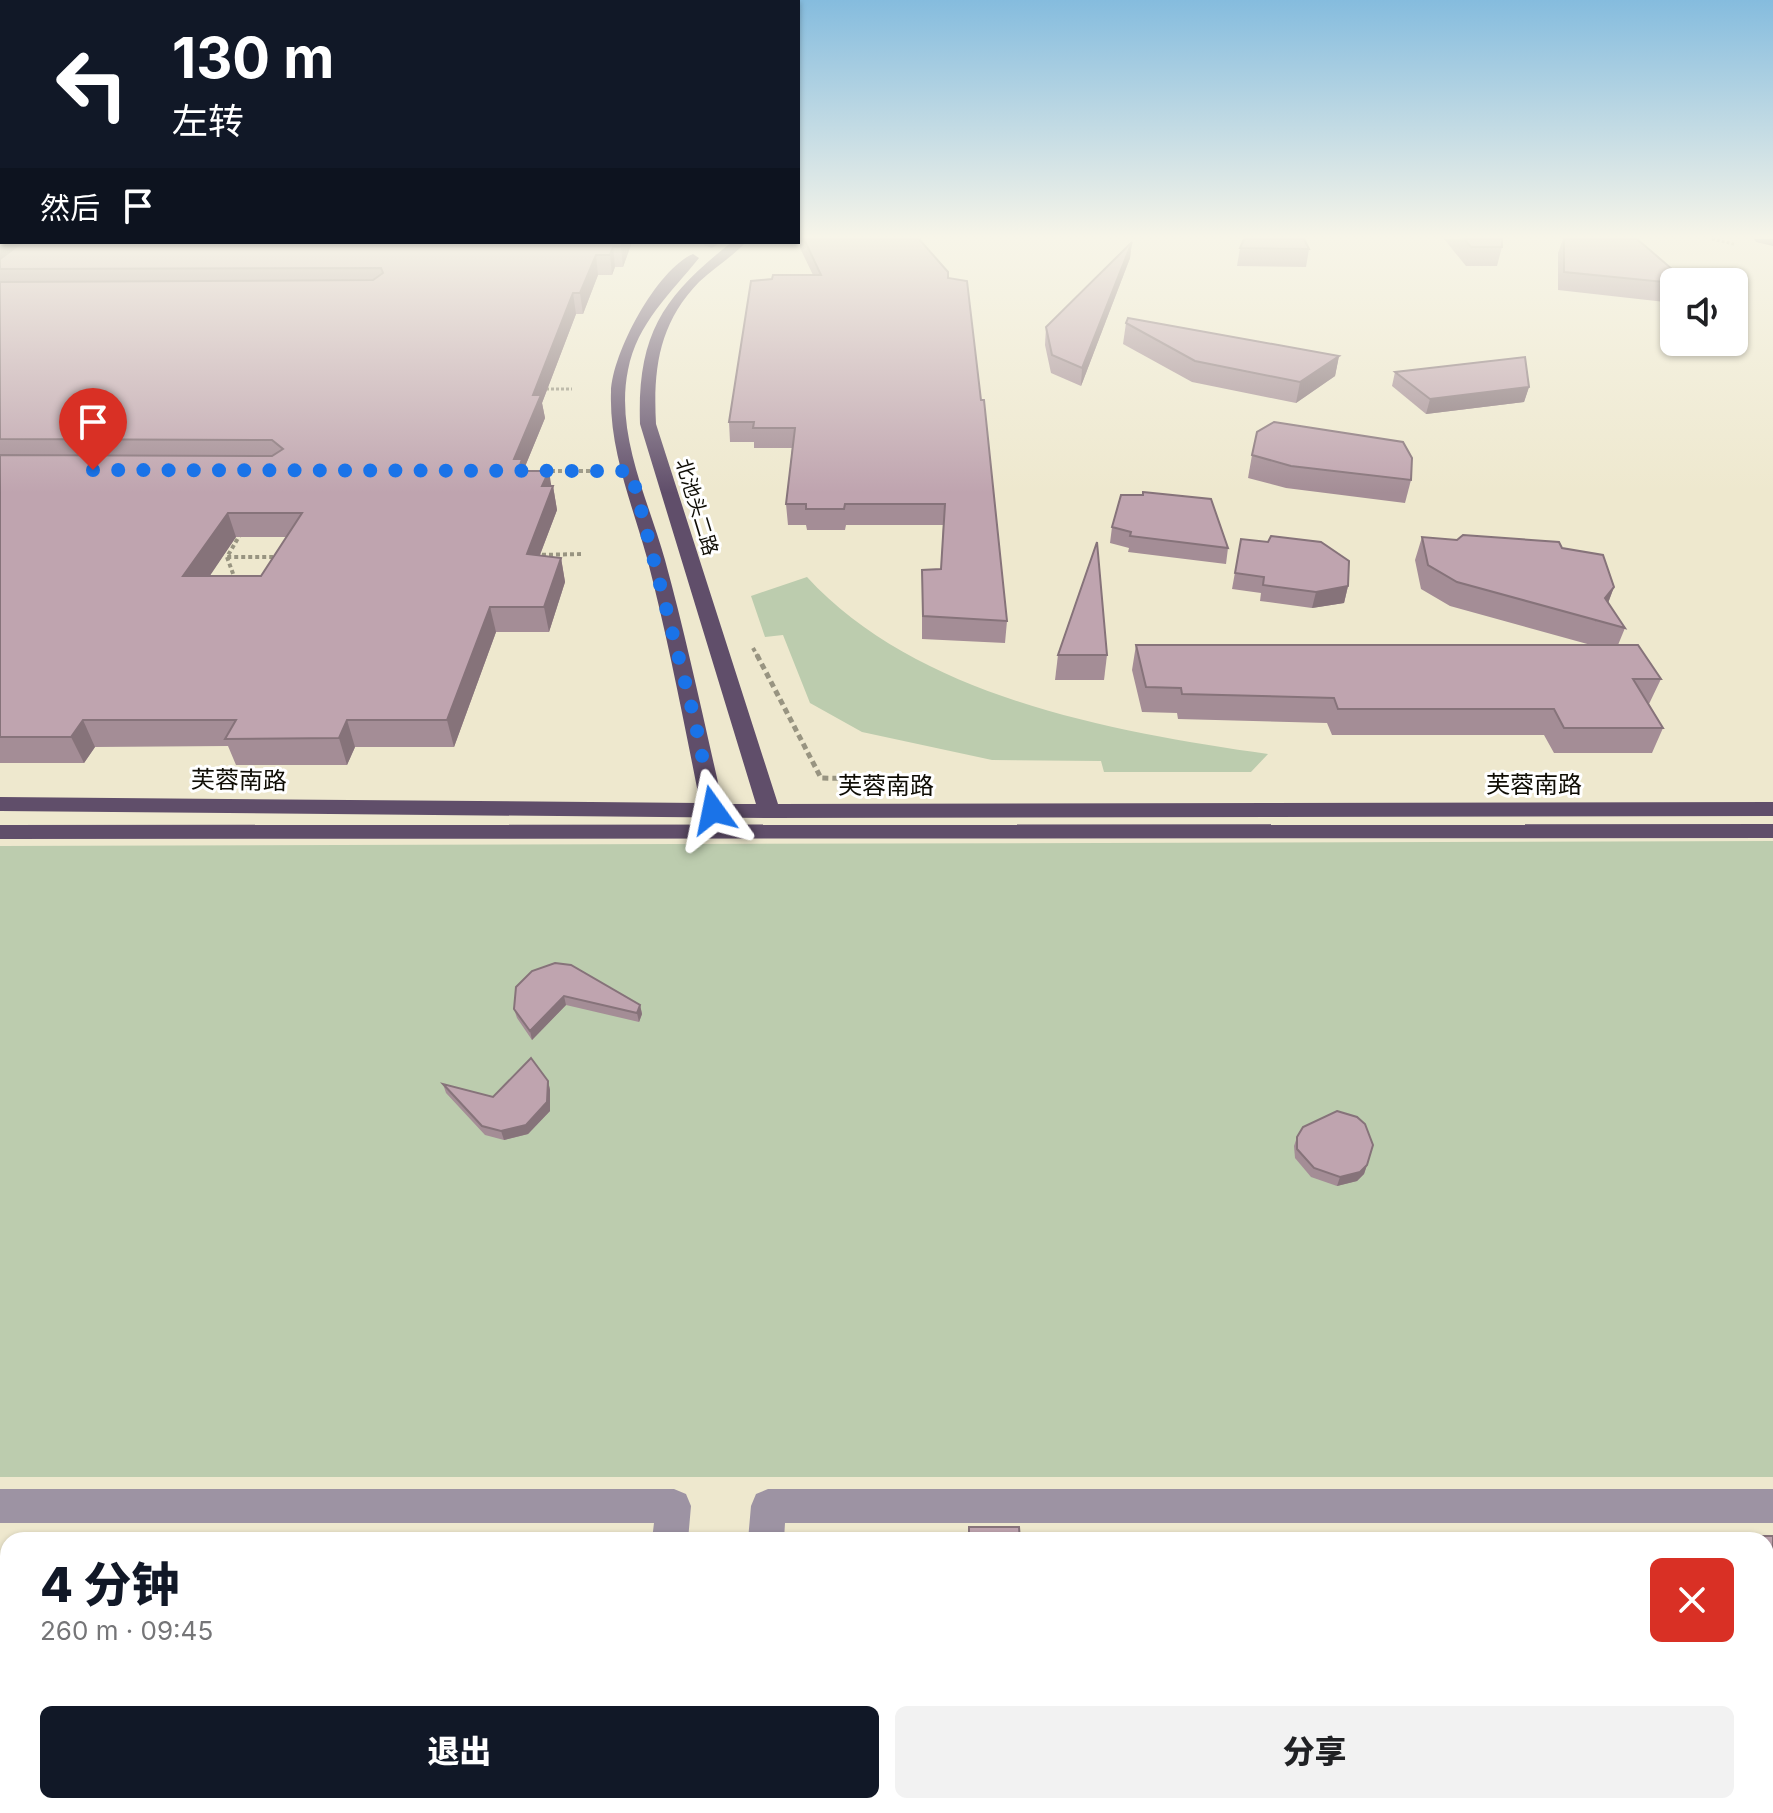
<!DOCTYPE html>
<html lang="zh">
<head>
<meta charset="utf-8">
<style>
  :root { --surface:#fff; --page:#f2f2f2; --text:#202124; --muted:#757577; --accent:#111827 }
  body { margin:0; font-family:Inter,"Noto Sans SC",sans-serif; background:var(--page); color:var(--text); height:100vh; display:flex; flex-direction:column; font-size:30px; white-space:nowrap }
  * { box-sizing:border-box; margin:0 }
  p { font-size:26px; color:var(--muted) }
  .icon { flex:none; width:44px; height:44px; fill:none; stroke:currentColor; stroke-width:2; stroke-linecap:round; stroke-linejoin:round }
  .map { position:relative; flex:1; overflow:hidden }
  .panel { position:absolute; left:0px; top:1532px; width:1774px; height:282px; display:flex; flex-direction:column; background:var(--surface); border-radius:24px 24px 0 0; box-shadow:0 2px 6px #0004 }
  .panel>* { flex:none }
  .banner { position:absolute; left:0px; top:0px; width:800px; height:244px; box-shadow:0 2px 6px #0004; background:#111827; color:#fff; overflow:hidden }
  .controls { position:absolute; left:1660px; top:268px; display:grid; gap:16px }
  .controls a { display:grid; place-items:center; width:88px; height:88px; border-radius:12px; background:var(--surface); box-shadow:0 2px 6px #0004; font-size:40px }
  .pin { position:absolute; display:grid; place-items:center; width:68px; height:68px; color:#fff; margin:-82px -34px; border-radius:50% 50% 50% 0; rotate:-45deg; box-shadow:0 0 8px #0007 }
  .pin .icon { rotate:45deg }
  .me { position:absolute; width:88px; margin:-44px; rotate:348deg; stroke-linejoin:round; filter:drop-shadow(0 0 6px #0008) }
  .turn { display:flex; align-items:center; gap:28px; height:168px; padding:0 40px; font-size:36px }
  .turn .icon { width:104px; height:104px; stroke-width:2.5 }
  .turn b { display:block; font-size:56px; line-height:68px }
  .then { display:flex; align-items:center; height:76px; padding:0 40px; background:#0003; gap:16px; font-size:30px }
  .round { display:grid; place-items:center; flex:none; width:84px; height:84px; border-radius:12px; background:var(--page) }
  .head { display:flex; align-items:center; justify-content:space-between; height:136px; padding:0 40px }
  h1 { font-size:48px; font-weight:800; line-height:60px; color:var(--accent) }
  .button { display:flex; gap:16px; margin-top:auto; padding:16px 40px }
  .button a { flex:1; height:92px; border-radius:12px; background:var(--accent); color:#fff; font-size:32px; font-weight:800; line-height:92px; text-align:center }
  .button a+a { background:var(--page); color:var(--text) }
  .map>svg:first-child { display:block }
  .green { fill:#bcccae }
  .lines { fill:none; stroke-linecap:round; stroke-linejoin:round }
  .path-far3 { stroke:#989481; stroke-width:3; stroke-dasharray:3 2; stroke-linecap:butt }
  .path-far2 { stroke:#989481; stroke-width:4; stroke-dasharray:4 3; stroke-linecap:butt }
  .path-far1 { stroke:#989481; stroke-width:5; stroke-dasharray:6 4; stroke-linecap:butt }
  .path { stroke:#989481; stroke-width:7; stroke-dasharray:9 6; stroke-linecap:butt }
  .minor { fill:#9d93a3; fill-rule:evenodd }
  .major { fill:#604e6a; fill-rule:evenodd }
  .wall { fill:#a48d96; fill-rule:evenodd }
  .shaded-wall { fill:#86737a }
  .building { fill:#bfa4af; stroke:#86737a; stroke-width:2; fill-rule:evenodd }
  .route { stroke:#1a73e8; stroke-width:14; stroke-dasharray:0 25.2 }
  .labels { text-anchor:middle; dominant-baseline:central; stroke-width:6; stroke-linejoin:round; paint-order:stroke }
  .far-street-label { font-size:20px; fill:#0f0d05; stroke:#fff }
  .street-label { font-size:24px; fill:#0f0d05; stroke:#fff }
</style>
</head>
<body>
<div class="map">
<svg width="1773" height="1813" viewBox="0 0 1773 1813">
  <rect width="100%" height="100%" fill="#eee8ce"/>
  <g class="green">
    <path d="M807,577c110,120 306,155 461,177l-17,18h-147l-3,-11 -109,-1 -130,-28 -52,-29 -27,-68 -18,2 -14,-41z"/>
    <path d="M1773,841v636h-1773v-631z"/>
  </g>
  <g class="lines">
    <g class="path-far3">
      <path d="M1712,239l22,5"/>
      <path d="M541,389h31"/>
    </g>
    <g class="path-far2">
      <path d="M544,471h58"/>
      <path d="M241,533l-14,24h50"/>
      <path d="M535,555l48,-1"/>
      <path d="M227,557l9,25"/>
      <path d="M753,648l5,9"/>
    </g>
    <path class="path-far1" d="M757,655l64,123 51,1"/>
    <path class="path" d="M1552,1806l2,7"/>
    <g class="minor">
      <path d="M697,242h20l1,2 -6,4z"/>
      <path d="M0,1489h674l12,5 5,12 -3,34h-36l2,-17h-654z"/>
      <path d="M768,1489h1005v34h-988l-1,17h-36l3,-34 5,-12z"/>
      <path d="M621,1806h40l-1,7h-40z"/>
    </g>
    <g class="major">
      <path d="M1754,239h19v7l-17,-4z"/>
      <path d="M732,242h14c-14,15 -32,26 -47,40 -40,41 -46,87 -43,142l122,380 995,-2v14l-1004,2 -769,-7v-14l700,6c-16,-81 -32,-164 -53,-245 -15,-54 -38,-109 -36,-166 1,-39 46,-123 82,-138l6,4c-28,35 -62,65 -71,112 -13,64 20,129 37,190 22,80 39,162 58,244h33l-116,-380c-3,-90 23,-128 92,-182z"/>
      <path d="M1773,824v14l-1773,1v-14z"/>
    </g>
  </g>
  <g class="wall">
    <path d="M0,239l632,3 -9,25h-8l-3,8h-14l-15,39h-7l-34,89 3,15 -21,51 1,2 28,15 4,24 -17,45 21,3 4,24 -16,50h-53l-42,115h-99l-8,18h-111l-8,-19 -133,1 -11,16h-84zM236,537h50l-25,39h-52z"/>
    <path d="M800,239h119l88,382 -2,22 -83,-4v-69l19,-1 2,-44h-97l-1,5h-38l-1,-5h-18l-2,-21 6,-56h-38v-6h-24l-1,-20 84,-147 -13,-27z"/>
    <path d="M1444,239h58v8l-5,19h-31z"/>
    <path d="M1563,239h74l37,43v21l-116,-13v-37z"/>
    <path d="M1132,242l-2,16 -49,128 -30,-13 -6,-28 1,-18z"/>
    <path d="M1240,248l69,1 -3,18 -69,-1z"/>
    <path d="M1126,323l213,33 -4,20 -39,27 -104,-21 -69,-38z"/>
    <path d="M1395,372l134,15 -5,15 -98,12 -34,-28z"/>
    <path d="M1252,455l159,25 -6,23 -119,-15 -38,-10z"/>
    <path d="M1112,527l116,21 -2,16 -98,-12 1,-4 -19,-5z"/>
    <path d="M1422,537l140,11 52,39 -6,16 17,25 -7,17 43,34 -12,25 14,24 -11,25h-98l-10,-18h-212l-5,-12 -149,-4 -1,-6 -35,-1 -10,-42 4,-25h455l-141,-39 -29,-17 -6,-29z"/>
    <path d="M1241,539l107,47 -4,17 -32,5 -52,-7 1,-8 -29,-4z"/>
    <path d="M1058,655h49l-3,25h-49z"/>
    <path d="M516,987l124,18 2,9 -3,8 -73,-17 -34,35 -15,-22 -3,-9z"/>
    <path d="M548,1081l2,9v21l-22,23 -24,6 -19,-5 -39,-42 -3,-9 50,13z"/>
    <path d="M1297,1137l70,28 -3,9 -7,7 -20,5 -26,-9 -16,-19 -1,-12z"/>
    <path d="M1670,1536h103v212h-7v-208h-100z"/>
    <rect x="0" y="1586" width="8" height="219"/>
    <path d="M88,1806h174l-1,7h-164z"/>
    <path d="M368,1806h163l-1,7h-157z"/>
  </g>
  <g class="shaded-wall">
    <path d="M2,242h30l-32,27v-26z"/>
    <path d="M623,242h9l-9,25 -2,-20z"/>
    <path d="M1132,242l-2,16 -49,128 1,-18z"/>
    <path d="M613,247l2,20 -3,8 -2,-20z"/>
    <path d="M596,255l2,20 -15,39 -3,-21z"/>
    <path d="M573,293l3,21 -34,89 3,15 -21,51 3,14 -8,-2 -5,-22 19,-64z"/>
    <path d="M1339,356l-4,20 -39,27 4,-21z"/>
    <path d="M1529,387l-5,15 -98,12 4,-15z"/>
    <path d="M549,471l3,19 1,-4 4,24 -26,68 -4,-24 15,-68z"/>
    <path d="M228,513l8,24 -43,64 -10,-25z"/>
    <path d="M561,558l4,24 -16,50 -5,-25z"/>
    <path d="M1348,586l-4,17 -32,5 4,-16z"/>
    <path d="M1614,587l-9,24 -10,11 10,-24z"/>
    <path d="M490,607l6,25 -42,115 -7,-27z"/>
    <path d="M83,720l12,27 -11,16 -13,-26z"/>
    <path d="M347,720l8,27 -8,18 -8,-27z"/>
    <path d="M564,996l2,9 -34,35 -2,-9z"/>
    <path d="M640,1005l2,9 -3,8 -2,-9z"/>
    <path d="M548,1081l2,9v21l-22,23 -24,6 -3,-9z"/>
    <path d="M1367,1165l-3,9 -7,7 -20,5 3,-9z"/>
    <path d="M238,1806h24l-1,7h-16z"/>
    <path d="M517,1806h14l-1,7h-9z"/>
  </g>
  <g class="building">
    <path d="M804,239h115l29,33v6l19,3 14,119h3l23,221 -84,-5 -1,-46 19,-1 4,-65h-100l-1,5h-38v-5h-20l9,-76h-42l1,-6h-25l22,-141 21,-2 1,-4h48z"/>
    <path d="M1244,239h60l5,10 -69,-1z"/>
    <path d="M1464,239h38v8h-31z"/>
    <path d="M1564,239h73l50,43h-13v1l-110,-11z"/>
    <path d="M23,242h600l-2,5h-8l-3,8h-14l-16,38h-7l-40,102h8l-27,64h8l-4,12h31l-7,15h11l-26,68 34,4 -17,49h-54l-43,113h-100l-8,18 -114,1 11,-19h-153l-12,17h-71v-282l272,1 11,-7 -11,-9 -272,-1v-157l373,-2 10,-7 -2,-5 -381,1v-10zM228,513h74l-41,63h-78z"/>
    <path d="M1132,242l-50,126 -30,-13 -6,-28z"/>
    <path d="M1128,318l211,38 -39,26 -105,-21 -69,-38z"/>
    <path d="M1525,357l4,30 -99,12 -35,-27z"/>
    <path d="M1274,422l129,20 9,16 -1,22 -120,-14 -39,-11 5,-23z"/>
    <path d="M1143,492l68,7 17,49 -98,-12 1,-4 -19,-5 9,-32h22z"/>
    <path d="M1463,535l96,7 3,6 41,7 11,32 -9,11 20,30 -168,-46 -29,-17 -6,-28 35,3z"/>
    <path d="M1271,536l50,6 28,19 -1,25 -32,6 -53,-7 1,-8 -29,-4 6,-34 27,3z"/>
    <path d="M1097,542l10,113h-49z"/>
    <path d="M1136,645h502l23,34h-28l30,49h-99l-10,-19h-216l-4,-11 -152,-4 -1,-6 -35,-1z"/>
    <path d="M555,963l16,2 69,40 -3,8 -73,-17 -34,35 -16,-22 2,-22 16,-16z"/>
    <path d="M531,1058l17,23 -1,21 -21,23 -25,6 -19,-5 -39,-42 50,13z"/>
    <path d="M1337,1111l20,6 8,7 8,21 -6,20 -7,7 -20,5 -26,-9 -17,-19v-12l6,-10z"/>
    <path d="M969,1527h50l1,13h154h-340v-4h135z"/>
    <path d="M1670,1536h103v187h-7v-183h-94z"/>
    <rect x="0" y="1586" width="8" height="195"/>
  </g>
  <linearGradient id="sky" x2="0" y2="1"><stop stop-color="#85bcde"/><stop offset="0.48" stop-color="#f7f5e9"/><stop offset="1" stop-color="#f7f5e9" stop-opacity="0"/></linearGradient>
  <rect width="1773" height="493" fill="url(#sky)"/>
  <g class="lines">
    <path class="route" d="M93,470l538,1 64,250 18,89"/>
  </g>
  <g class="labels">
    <g class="far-street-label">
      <text transform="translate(697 507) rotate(73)">北池头二路</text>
    </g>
    <g class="street-label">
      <text transform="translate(239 780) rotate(1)">芙蓉南路</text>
      <text x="1534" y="784">芙蓉南路</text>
      <text x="886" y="785">芙蓉南路</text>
    </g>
  </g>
</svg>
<div class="controls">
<a><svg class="icon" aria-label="sound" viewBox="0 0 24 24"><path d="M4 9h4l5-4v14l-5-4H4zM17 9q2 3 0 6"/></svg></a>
</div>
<div class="pin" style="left:93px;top:470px;background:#d93025"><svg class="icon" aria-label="arrive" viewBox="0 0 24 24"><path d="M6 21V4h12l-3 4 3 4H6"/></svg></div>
<svg class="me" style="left:713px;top:810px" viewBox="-20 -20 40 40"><path d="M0-17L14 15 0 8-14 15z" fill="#1a73e8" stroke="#fff" stroke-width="4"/></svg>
<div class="banner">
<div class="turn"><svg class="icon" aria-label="left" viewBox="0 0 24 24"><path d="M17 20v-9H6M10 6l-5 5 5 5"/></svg><div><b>130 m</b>左转</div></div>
<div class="then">然后<svg class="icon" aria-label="arrive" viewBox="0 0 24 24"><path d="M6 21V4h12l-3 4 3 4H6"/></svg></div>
</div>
<section class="panel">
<div class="head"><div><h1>4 分钟</h1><p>260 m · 09:45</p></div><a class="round" style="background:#d93025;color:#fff"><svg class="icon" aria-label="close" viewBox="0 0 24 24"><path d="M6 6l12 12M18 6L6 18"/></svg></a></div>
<div class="button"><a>退出</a><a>分享</a></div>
</section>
</div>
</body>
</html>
